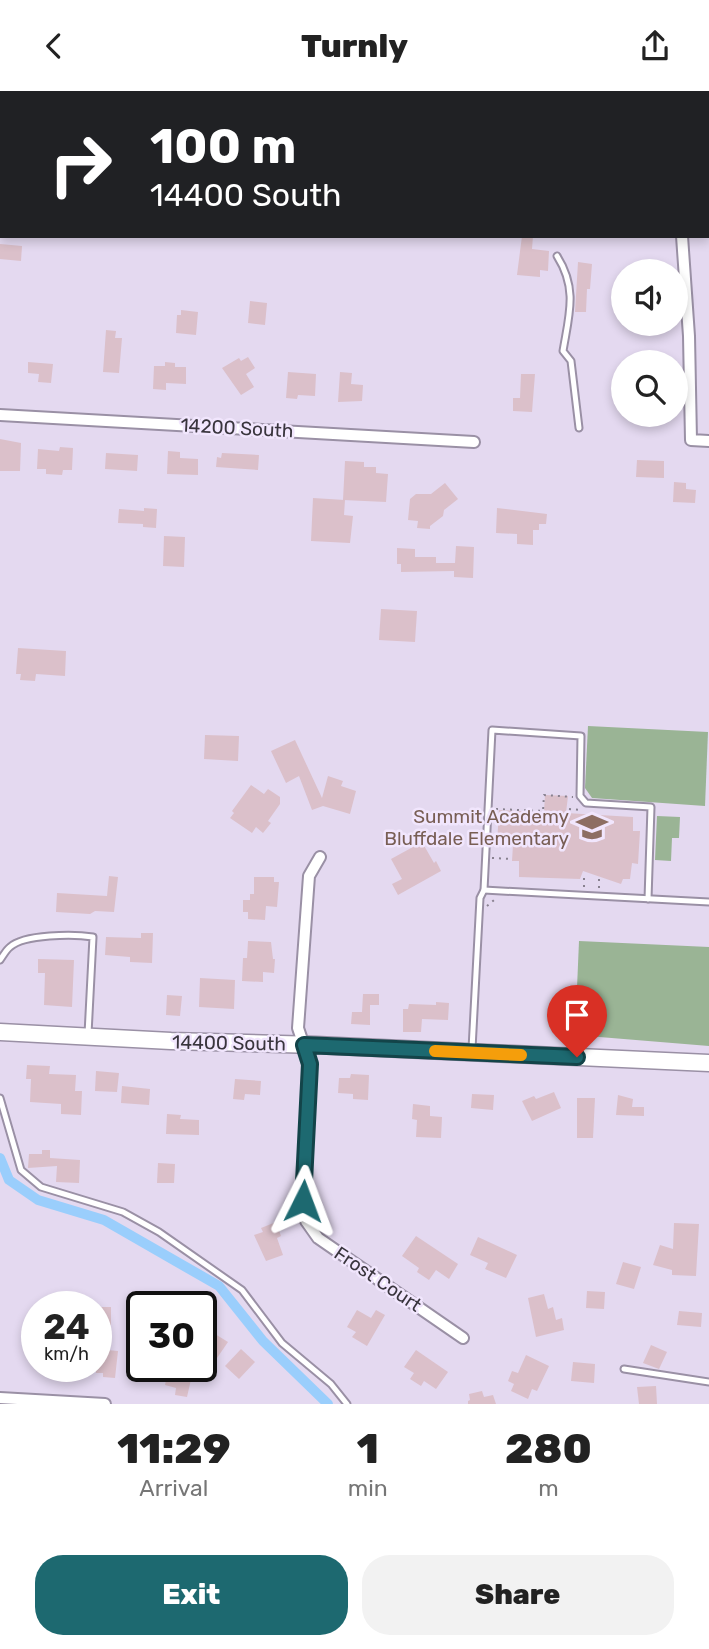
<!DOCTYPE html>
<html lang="en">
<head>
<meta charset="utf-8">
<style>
  :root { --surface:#fff; --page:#f2f2f2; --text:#222; --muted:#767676; --accent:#1d6970 }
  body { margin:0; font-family:Rubik,sans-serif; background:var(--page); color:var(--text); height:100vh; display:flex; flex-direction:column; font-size:26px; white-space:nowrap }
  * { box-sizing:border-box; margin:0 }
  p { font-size:23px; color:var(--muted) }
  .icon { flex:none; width:38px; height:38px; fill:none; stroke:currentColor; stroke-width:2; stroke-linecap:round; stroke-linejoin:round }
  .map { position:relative; height:1313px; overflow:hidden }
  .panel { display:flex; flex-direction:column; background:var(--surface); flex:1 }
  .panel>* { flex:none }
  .guide { position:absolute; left:0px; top:0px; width:710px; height:147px; box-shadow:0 4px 10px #0003; background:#202124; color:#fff; overflow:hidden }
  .tools { position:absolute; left:611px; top:168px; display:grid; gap:14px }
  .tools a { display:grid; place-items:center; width:77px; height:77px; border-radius:50%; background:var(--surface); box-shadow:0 4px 10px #0003; font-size:35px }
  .speed { position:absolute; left:21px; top:1200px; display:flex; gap:14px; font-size:35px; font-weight:700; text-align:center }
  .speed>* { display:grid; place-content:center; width:91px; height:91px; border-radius:50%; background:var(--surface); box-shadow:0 4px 10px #0003; line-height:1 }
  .speed small { font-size:18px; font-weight:400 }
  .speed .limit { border:4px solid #111; border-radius:10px; background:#fff; color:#111 }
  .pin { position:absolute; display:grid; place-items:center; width:60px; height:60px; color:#fff; margin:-72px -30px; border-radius:50% 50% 50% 0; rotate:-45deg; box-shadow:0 0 7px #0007 }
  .pin .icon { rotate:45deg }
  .me { position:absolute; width:77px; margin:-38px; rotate:3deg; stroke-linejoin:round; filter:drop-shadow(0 0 5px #0008) }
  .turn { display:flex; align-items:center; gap:24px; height:147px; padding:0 35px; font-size:32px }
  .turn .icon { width:91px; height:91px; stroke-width:2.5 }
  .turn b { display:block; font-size:49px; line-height:60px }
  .eta { display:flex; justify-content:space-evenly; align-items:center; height:119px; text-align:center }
  .eta b { font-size:42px; font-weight:800; line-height:49px }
  .primary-button { display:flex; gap:14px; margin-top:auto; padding:14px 35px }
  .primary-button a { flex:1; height:80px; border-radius:28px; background:var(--accent); color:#fff; font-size:28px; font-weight:800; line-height:80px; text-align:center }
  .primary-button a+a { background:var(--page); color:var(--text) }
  header { display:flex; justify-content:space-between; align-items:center; height:91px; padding:0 35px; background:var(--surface); font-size:32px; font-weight:800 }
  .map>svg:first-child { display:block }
  .green { fill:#9ab495 }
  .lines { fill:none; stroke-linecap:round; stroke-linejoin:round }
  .canal { stroke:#9acefc; stroke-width:10 }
  .building { fill:#dbc0ca }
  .service-casing { stroke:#9a90a5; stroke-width:9 }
  .minor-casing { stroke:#9a90a5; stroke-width:14 }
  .secondary-casing { stroke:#9a90a5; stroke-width:19 }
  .path { stroke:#88818f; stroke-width:2; stroke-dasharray:2 5; stroke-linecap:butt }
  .service { stroke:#fff; stroke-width:5 }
  .minor { stroke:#fff; stroke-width:10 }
  .secondary { stroke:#fff; stroke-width:16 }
  .route-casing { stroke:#134449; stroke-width:18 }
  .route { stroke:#1d6970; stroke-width:12 }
  .slow { stroke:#f59e0b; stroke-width:12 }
  .labels { text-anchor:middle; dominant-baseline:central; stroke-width:5; stroke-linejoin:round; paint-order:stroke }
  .street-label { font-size:19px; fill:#39353d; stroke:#f1e6fd }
  .education-label { font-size:19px; fill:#785e54; stroke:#f1e6fd; text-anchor:end }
</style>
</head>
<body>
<header><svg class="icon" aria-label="back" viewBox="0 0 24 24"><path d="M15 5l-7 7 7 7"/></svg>Turnly<svg class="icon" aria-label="share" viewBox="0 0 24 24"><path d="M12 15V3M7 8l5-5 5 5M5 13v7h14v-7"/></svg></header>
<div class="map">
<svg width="709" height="1313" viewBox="0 0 709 1313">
  <rect width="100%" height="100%" fill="#e4d9f0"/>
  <g class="green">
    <path d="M588,635l120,6 -3,74 -113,-8 -7,-10z"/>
    <path d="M657,725l23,1 -1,21h-7l-1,23 -16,-1z"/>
    <path d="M579,850l130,6v99l-134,-11z"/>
  </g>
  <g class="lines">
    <path class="canal" d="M0,1067l9,22 29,20 66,20 115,66 44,55 65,63"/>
  </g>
  <g class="building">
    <path d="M522,145h11l-1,13 17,2 -1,20 -8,-1v7l-23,-2z"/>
    <path d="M0,153l22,2 -1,15 -21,-2z"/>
    <path d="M578,171l14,2 -2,25h-3l-1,23h-11z"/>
    <path d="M250,210l17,2 -2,22 -17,-2z"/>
    <path d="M181,219l17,2 -2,23 -20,-2 1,-18h4z"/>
    <path d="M106,239l10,1 -1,7h7l-3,35 -16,-1z"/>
    <path d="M248,266l7,11 -9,6 8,13 -13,8 -19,-27 17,-10 2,3z"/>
    <path d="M28,271l25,2 -2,19 -13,-1 1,-8 -11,-1z"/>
    <path d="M165,271l10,1v4h11v17l-20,-1v7l-13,-1 1,-23h11z"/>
    <path d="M288,281l28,2 -1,22 -17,-1 -1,4 -11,-1z"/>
    <path d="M340,281l12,1 -1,11 12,1 -1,16 -24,1z"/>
    <path d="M521,283h14l-3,38 -19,-1v-13h7z"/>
    <path d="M0,348l21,4 -1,28h-20z"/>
    <path d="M60,356l13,1 -1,22h-9l-1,5 -16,-1v-5h-9l1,-20 21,2z"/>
    <path d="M168,360l12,1v6l18,1v16l-31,-1z"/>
    <path d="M106,362l32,2 -1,16 -32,-2z"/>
    <path d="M222,362l37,2 -1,15 -42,-3 1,-10 4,1z"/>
    <path d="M637,369l27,1v17l-28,-1z"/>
    <path d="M345,370l19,1v5h12v6l12,1 -2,28 -43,-2z"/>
    <path d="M674,391l12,1v6l10,1 -1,13 -22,-1z"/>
    <path d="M445,392l13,16 -14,11 -1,6 -13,10v3l-13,-1 1,-7 -10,-1 2,-21 6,-5h15z"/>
    <path d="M313,407l32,2 -1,15 9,1 -3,27 -39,-2z"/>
    <path d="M144,417l13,1 -1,19 -13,-1v-3l-25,-1 1,-14 25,2z"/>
    <path d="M497,417l50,6 -1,10h-7v6h-6v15l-16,-1v-10l-21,-1z"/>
    <path d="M164,445l21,1 -1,30 -21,-1z"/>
    <path d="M456,455l18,1 -1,31 -19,-1v-6l-53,1v-8h-4v-16l18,1v8h21v6h19z"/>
    <path d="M381,518l36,2 -2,31 -36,-2z"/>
    <path d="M18,557l48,3 -1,25 -29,-2 -1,7 -15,-1 1,-6h-5z"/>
    <path d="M205,644l34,1 -1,25 -34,-2z"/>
    <path d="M295,649l27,58 6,-22 15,5 -2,5 15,5 -6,23 -27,-8 -11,4 -13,-34 -13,7 -15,-32z"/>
    <path d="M251,694l13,9 4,-5 12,8v7l-12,17 3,2 -8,10 -7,-6 -4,6 -22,-15 4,-5 -2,-2z"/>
    <path d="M545,704l23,1 -2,17 67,4v14h7l-2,33 -6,-1 -2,16h-7l-2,5 -38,-13 -3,8 -61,-2v-16h-7l1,-16 -16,-1 2,-34 45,2z"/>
    <path d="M422,751l12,21 2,-2 5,10 -43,24 -6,-11 10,-5 -11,-20z"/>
    <path d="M109,785l9,1 -4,35 -19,-1 -5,3 -34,-2 1,-19 50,3z"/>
    <path d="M254,786h20v5h5l-2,25 -11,-1 -1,14 -17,-1v-7h-5v-12h7v-6h4z"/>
    <path d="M141,842h12l-1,30 -22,-1v-5l-25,-2 1,-18 35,1z"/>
    <path d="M248,850l23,1 2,17h2l-1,14 -11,-1v10l-21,-1 1,-23h4z"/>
    <path d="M38,868l36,1 -2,47 -28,-2 1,-32h-7z"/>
    <path d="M200,887l35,2 -1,29 -35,-2z"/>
    <path d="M363,903h16v11h-9v20l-19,-1 1,-12h10z"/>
    <path d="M167,904l15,1 -2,20 -14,-1z"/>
    <path d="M436,911l13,1 -1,17 -26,-1 -1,13h-18v-23h5l1,-5 27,1z"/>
    <path d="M27,974l23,1 -1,8 27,1 -1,16h7l-1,24 -20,-1v-10l-31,-2 1,-23h-5z"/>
    <path d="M96,980l23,2 -2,19 -22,-1z"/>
    <path d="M351,983l18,1 -1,25 -15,-1v-5l-15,-1 1,-15h11z"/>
    <path d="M235,988l26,2 -1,14 -15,-1 -1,6 -11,-1z"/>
    <path d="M122,995l28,3 -1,16 -28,-2z"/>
    <path d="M554,1001l7,16 -29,13 -10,-20 12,-5 2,3z"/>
    <path d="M472,1003l22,1 -1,15 -22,-2z"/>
    <path d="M618,1004l15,4 -1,8h12v9l-28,-1z"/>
    <path d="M577,1007h18l-2,40h-16z"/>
    <path d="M413,1013l17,2v10l12,1 -1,21 -25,-1 1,-17 -5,-1z"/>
    <path d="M167,1023l14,1 -1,4 19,1v15l-33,-1z"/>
    <path d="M42,1059h8v8l30,2 -1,23 -23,-1 1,-16 -29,2 1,-14h13z"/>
    <path d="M158,1072l17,1 -1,19h-17z"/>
    <path d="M276,1131l5,14 -4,2 6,17 -17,6 -12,-26 9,-3 -2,-4z"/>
    <path d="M674,1132l25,1 -3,52 -24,-1v-5l-19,-5 7,-20 13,4z"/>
    <path d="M416,1145l42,28 -9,15 -13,-9 -7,10 -12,-8 2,-4 -17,-12z"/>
    <path d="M478,1146l39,18 -11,23 -21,-9 3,-6 -18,-8z"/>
    <path d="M623,1171l18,5 -7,22 -18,-5z"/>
    <path d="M587,1200l18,1 -1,17 -18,-1z"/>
    <path d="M544,1203l4,15 5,-2 3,13 6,-2 2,12 -28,7 -8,-39z"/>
    <path d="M96,1216h15v18l-15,-1z"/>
    <path d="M357,1219l14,8 5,-8 9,5 -18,31 -15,-9 4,-5 -9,-5z"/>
    <path d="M679,1220l23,2 -1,14 -24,-2z"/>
    <path d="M215,1243l13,8 -11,16 -12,-8z"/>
    <path d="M651,1254l16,7 -8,17 -16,-6z"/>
    <path d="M96,1258l22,2 -3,27 -12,-1v-4h-7z"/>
    <path d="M241,1258l14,13 -16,17 -14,-13z"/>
    <path d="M416,1259l32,22 -12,17 -12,-8 -3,5 -11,-7 4,-6 -10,-6z"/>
    <path d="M526,1264l23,11 -12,25 -5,-2 -4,10 -17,-8 3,-7 -6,-3 4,-10 6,2z"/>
    <path d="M573,1271l22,2 -1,19 -23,-2z"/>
    <path d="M168,1279l24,5 -5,22 -12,-2 1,-7 -11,-3z"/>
    <path d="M656,1295l1,18h-18l-2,-17z"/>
    <path d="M482,1300l2,6 9,-2 3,9h-28v-3l2,-1 -1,-6z"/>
  </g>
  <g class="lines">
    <defs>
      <g id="service">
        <path d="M557,165c21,33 12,59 6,95l8,10 8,67"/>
        <path d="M484,799l225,12"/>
        <path d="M0,869c3,-4 6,-10 10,-13 14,-13 64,-13 83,-10l-5,97"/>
        <path d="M472,958l8,-151 4,-8 8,-160 89,6 -1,60 6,7 65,4 -3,92"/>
        <path d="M0,1007l21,72 20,17 82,25 36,20 83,58 40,53 49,41 16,20"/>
        <path d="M624,1278l85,13"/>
      </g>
      <g id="minor">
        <path d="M238,2v-2"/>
        <path d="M682,145l7,100 2,104 18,1"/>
        <path d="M0,324l474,27"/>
        <path d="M320,766l-11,19 -11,152 12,36 -7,137 3,20 12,17 145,100"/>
        <path d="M0,1307l105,6"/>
      </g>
      <path id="secondary" d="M0,941l171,9 145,4 393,18"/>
    </defs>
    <use href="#service" class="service-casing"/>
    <use href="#minor" class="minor-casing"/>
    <use href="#secondary" class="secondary-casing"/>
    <g class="path">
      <path d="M496,718l47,2 1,-16 29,2"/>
      <path d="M569,718l12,1"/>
      <path d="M492,767l19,1"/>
      <path d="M584,796v-11"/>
      <path d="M599,797v-10"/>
      <path d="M487,815l7,-6"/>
    </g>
    <use href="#service" class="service"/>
    <use href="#minor" class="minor"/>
    <use href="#secondary" class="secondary"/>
  </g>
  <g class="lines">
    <defs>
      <path id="route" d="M303,1110l7,-137 -6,-19 273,12"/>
    </defs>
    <use href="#route" class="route-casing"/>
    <use href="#route" class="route"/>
    <path class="slow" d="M435,960l86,4"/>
  </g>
  <defs>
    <symbol id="school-bare" viewBox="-9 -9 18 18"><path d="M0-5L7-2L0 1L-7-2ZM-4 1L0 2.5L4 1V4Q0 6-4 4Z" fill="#8d6e63" stroke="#f1e6fd" stroke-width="2.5" paint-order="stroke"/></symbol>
  </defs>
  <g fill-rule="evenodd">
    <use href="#school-bare" x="570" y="714" width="44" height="44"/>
  </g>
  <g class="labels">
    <g class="street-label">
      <text transform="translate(237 337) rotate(3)">14200 South</text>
      <text transform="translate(229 952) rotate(1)">14400 South</text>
      <text transform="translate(378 1188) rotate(34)">Frost Court</text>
    </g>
    <g class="education-label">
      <text x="569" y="725">Summit Academy<tspan x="569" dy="22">Bluffdale Elementary</tspan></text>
    </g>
  </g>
</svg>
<div class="tools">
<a><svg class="icon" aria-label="sound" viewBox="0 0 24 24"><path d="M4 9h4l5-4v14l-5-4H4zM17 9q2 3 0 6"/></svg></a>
<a><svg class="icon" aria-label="search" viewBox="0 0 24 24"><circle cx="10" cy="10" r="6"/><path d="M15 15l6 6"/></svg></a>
</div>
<div class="speed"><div>24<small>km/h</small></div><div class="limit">30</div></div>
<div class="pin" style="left:577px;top:966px;background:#d93025"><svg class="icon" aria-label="arrive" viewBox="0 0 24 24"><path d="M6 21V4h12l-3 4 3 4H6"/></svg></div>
<svg class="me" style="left:303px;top:1110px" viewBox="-20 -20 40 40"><path d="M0-17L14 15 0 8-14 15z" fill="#1d6970" stroke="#fff" stroke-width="4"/></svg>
<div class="guide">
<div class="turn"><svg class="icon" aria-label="right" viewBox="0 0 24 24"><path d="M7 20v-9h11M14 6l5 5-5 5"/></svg><div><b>100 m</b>14400 South</div></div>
</div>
</div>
<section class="panel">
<div class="eta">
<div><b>11:29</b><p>Arrival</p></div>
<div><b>1</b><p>min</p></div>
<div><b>280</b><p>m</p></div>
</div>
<div class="primary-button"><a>Exit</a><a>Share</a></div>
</section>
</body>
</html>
